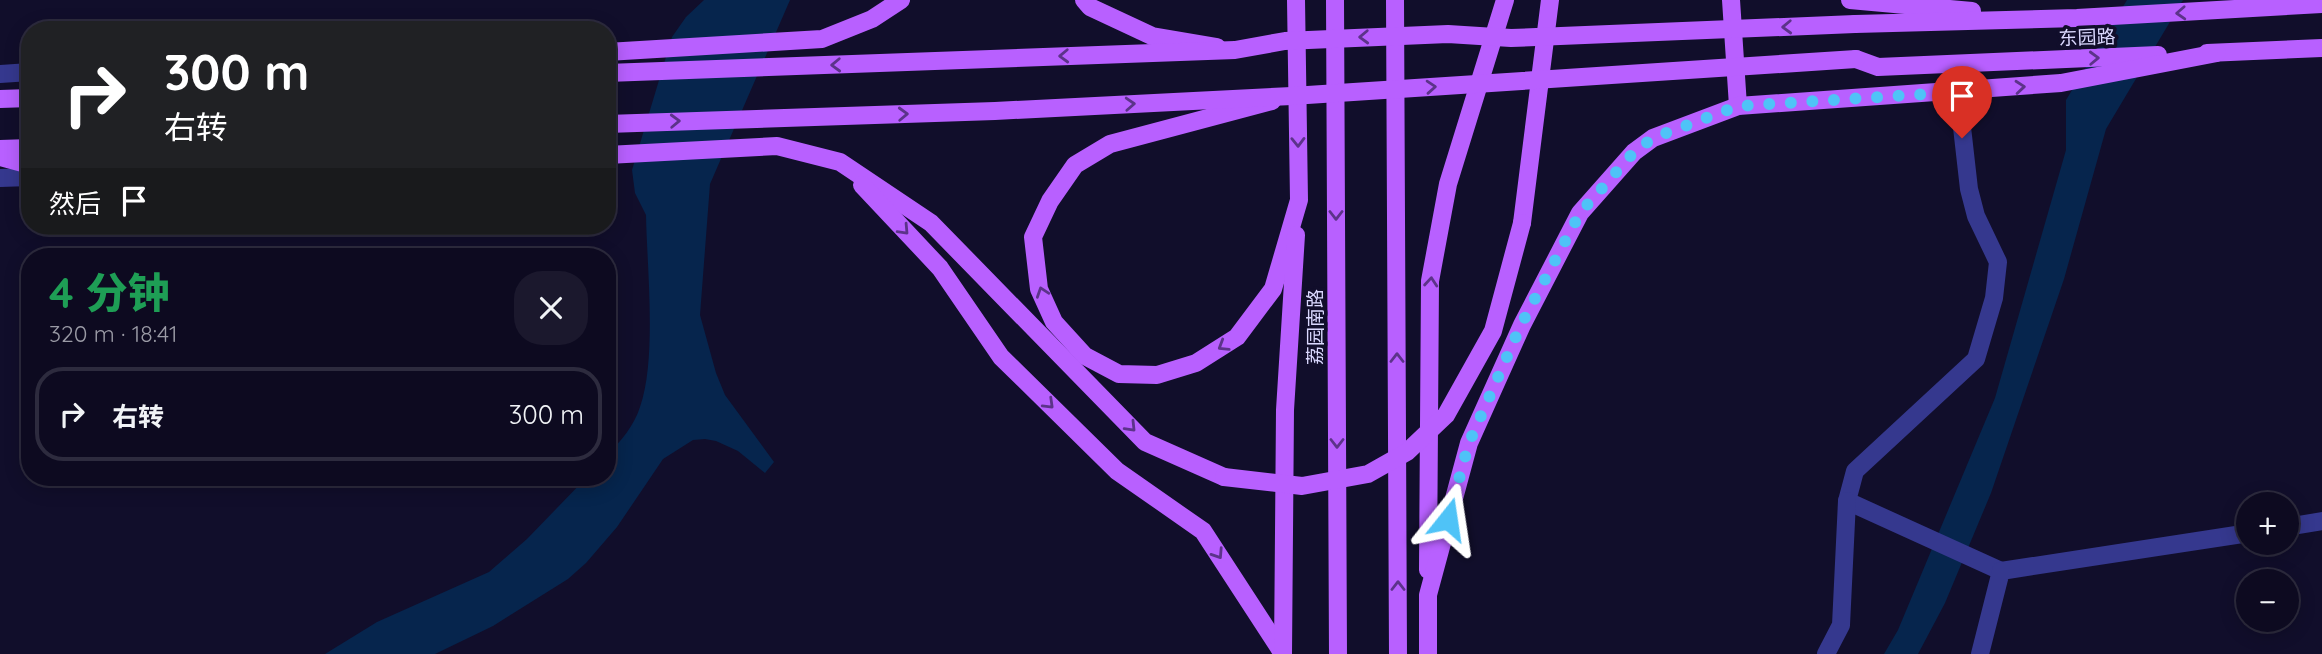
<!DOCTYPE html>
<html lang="zh">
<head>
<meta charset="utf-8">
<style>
  :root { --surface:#0d0a20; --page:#1b182d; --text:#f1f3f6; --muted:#9a9aa5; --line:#2d2b3e }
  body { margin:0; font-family:Quicksand,"Noto Sans SC",sans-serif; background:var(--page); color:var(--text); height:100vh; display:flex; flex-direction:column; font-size:26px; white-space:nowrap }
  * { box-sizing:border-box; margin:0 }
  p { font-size:23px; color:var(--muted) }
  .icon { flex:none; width:38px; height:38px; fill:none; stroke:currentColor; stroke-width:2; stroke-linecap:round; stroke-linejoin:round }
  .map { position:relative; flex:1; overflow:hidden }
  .details { position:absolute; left:21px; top:248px; width:595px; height:238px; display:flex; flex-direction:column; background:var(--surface); border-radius:28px; box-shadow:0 4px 18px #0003,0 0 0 2px var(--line) }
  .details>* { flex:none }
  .hud { position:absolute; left:21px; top:21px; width:595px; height:214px; border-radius:28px; box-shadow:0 4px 18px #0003,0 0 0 2px var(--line); background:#202124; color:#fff; overflow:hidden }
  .fabs { position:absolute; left:2236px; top:492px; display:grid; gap:14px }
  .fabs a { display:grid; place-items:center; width:63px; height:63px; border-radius:50%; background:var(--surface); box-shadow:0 4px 18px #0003,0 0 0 2px var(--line); font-size:35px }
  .pin { position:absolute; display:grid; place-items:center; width:60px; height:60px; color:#fff; margin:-72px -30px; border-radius:50% 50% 50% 0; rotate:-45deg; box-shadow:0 0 7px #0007 }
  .pin .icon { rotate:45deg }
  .me { position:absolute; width:77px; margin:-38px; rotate:15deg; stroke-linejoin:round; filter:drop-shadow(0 0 5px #0008) }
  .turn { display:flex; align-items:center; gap:24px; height:147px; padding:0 28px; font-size:32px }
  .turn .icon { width:91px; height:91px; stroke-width:2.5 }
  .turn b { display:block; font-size:49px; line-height:60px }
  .then { display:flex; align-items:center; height:66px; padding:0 28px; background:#0003; gap:14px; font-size:26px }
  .round { display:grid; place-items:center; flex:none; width:74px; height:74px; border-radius:28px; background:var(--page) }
  .summary { display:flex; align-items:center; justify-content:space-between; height:119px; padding:0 28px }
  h1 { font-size:42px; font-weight:800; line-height:52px; color:#1e9e55 }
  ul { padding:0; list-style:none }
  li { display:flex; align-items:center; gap:21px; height:94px; margin:0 14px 10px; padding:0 14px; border:4px solid var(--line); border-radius:28px }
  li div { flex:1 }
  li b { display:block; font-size:26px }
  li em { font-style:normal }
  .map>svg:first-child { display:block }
  .water { fill:#06254d }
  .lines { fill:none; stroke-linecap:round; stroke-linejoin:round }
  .minor { stroke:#35388e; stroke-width:18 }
  .major { stroke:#b860ff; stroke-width:18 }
  .major-bridge { stroke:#b860ff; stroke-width:18 }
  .oneway { stroke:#5c338a }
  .route { stroke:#4fc3f7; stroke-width:12; stroke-dasharray:0 21.6 }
  .labels { text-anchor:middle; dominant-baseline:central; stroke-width:7; stroke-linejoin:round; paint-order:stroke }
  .street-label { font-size:19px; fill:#dbd9ff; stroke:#110e2b }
</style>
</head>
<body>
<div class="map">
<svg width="2322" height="654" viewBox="0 0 2322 654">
  <rect width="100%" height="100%" fill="#110e2b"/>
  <g class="water">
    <path d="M704,0h86l-80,184 -10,131 16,58 9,22 49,67 -9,11 -27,-22 -22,-10 -11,-2 -12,1 -30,19 -46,68 -31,36 -18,16 -75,47 -58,28h-110l52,-32 112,-50 38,-33 59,-61h21v-23c14,-14 27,-29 33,-48 17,-49 7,-138 6,-192l-11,-22 -3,-23 40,-133 14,-20z"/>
    <path d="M2127,0h56l-77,129 -42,150 -73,214 -46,110 -27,51h-34l14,-24 97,-232 71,-248v-50z"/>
  </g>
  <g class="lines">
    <g class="minor">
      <path d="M0,74l30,-2"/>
      <path d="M1958,92l11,97 7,27 22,46 -4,36 -18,61 -121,112 -8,30 154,70"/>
      <path d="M0,178l30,-1"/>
      <path d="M2287,527l35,-6"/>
      <path d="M1826,654l15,-29 6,-124"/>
      <path d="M1980,654l21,-83 248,-38"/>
    </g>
    <g class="major">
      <path d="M1084,0l6,7 62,29 65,11"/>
      <path d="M1335,0l3,654"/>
      <path d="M1395,0l3,654"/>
      <path d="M1731,0l7,106"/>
      <path d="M1850,0l122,11"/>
      <path d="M1855,24l222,-6 245,-14"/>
      <path d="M607,52l215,-13 50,-20 29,-19"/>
      <path d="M2207,53l115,-5"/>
      <path d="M1856,59l22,8 280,-12"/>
      <path d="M0,99l30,-1"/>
      <path d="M1272,101l-162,43 -35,21 -25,36 -17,36 6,52 15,33 31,34 34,18 38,1 39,-12 41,-26 36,-48 26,-89 -3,-200"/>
      <path d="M0,149l30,-1"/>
      <path d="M607,155l170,-9 63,16 91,61 214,219 79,35"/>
      <path d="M0,157l30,8"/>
      <path d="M862,185l78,83 61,89 116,114 86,60 80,123"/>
      <path d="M1522,223l28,-223"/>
      <path d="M1428,570l2,-289 18,-97 57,-184"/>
      <path d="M1283,654l2,-244 11,-175"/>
      <path d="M1428,654v-59l41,-152 53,-118 58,-112 54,-61 19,-14 85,-32 323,-23 156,-30"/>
    </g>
    <g class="major-bridge">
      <path d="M607,73l628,-23 50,-9 163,-7 63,4 344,-14"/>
      <path d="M607,124l388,-13 297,-15 564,-37"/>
      <path d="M1224,477l78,9 66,-12 39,-22 39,-37 47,-84 29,-108"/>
    </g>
  </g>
  <defs><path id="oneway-chevron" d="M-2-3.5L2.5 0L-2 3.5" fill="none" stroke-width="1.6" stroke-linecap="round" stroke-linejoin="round" transform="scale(1.75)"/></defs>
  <g class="oneway">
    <use href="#oneway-chevron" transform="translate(2181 13) rotate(177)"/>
    <use href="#oneway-chevron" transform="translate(1787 27) rotate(178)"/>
    <use href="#oneway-chevron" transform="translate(1364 37) rotate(178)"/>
    <use href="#oneway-chevron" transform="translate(1064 56) rotate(178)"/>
    <use href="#oneway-chevron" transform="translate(2094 58) rotate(-2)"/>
    <use href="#oneway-chevron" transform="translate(836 65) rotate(178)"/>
    <use href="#oneway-chevron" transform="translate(1431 87) rotate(-4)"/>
    <use href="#oneway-chevron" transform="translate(2020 87) rotate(-5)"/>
    <use href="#oneway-chevron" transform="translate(1130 104) rotate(-3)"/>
    <use href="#oneway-chevron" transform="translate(903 114) rotate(-2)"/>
    <use href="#oneway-chevron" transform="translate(675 121) rotate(-2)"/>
    <use href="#oneway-chevron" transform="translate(1298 142) rotate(89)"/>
    <use href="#oneway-chevron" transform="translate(1336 215) rotate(90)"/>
    <use href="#oneway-chevron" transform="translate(904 230) rotate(47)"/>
    <use href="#oneway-chevron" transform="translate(1431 282) rotate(-85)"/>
    <use href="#oneway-chevron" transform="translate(1042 292) rotate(-109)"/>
    <use href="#oneway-chevron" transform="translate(1223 346) rotate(148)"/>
    <use href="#oneway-chevron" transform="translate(1397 358) rotate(-90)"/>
    <use href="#oneway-chevron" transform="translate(1049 404) rotate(44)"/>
    <use href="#oneway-chevron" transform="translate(1131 427) rotate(46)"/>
    <use href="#oneway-chevron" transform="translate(1337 443) rotate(90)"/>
    <use href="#oneway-chevron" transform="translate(1218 554) rotate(57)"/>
    <use href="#oneway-chevron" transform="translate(1398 586) rotate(-90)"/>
  </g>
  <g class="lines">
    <path class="route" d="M1448,519l21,-76 52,-118 59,-112 54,-61 19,-14 85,-32 220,-14 4,46"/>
  </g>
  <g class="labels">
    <g class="street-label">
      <text transform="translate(2087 37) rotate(-2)">东园路</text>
      <text transform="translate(1315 327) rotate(-90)">荔园南路</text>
    </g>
  </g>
</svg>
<div class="fabs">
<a>+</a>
<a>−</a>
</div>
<div class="pin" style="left:1962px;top:138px;background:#d93025"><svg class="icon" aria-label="arrive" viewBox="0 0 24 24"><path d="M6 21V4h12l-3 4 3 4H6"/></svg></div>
<svg class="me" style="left:1448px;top:519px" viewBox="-20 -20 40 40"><path d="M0-17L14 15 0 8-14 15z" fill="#4fc3f7" stroke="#fff" stroke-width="4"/></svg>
<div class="hud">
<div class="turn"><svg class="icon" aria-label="right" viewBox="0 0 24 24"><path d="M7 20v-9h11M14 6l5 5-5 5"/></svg><div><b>300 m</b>右转</div></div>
<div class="then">然后<svg class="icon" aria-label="arrive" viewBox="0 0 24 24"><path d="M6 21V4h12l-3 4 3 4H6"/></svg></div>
</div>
<section class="details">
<div class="summary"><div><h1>4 分钟</h1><p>320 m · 18:41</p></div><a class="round"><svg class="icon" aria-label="close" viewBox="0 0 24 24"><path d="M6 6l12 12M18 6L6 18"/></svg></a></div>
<ul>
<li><svg class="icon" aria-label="right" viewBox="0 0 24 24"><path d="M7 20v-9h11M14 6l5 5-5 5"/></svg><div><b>右转</b></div><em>300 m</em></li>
</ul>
</section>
</div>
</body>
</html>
